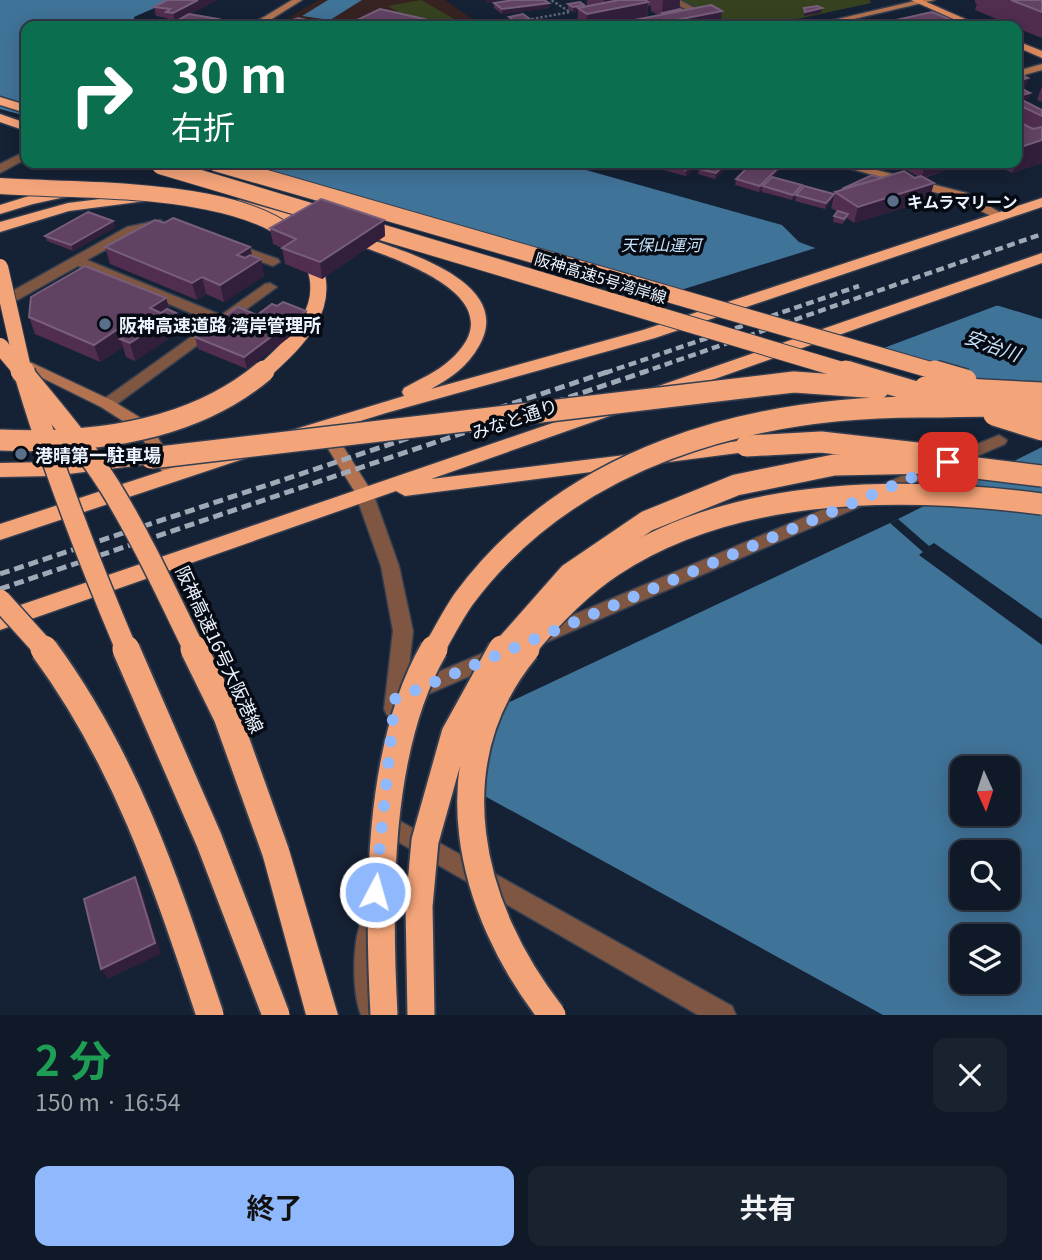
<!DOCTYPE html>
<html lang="ja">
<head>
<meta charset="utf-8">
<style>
  :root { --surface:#101927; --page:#19222f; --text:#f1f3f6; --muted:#9ca0a7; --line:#303844; --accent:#8fb8fd }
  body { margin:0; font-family:Georgia,"Noto Sans JP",serif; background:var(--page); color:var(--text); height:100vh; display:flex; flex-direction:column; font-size:26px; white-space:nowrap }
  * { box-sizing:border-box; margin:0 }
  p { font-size:23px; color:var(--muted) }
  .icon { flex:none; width:38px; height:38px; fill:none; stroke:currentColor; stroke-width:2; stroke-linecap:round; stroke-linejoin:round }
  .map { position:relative; height:1015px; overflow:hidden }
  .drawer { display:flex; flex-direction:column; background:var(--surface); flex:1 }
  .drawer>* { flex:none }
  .guide { position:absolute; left:21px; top:21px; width:1001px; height:147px; border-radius:14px; box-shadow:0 4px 18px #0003,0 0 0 2px var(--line); background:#0b6e4f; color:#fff; overflow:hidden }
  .needle { width:46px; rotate:177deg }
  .fabs { position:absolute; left:950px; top:756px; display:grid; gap:14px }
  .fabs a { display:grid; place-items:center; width:70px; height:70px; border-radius:14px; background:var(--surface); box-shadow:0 4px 18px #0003,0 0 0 2px var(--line); font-size:35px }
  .pin { position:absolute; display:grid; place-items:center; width:60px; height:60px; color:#fff; margin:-30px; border-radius:14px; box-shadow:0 4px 10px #0006 }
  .me { position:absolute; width:77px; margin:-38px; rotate:6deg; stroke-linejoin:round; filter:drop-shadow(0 0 5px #0008) }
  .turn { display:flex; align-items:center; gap:24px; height:147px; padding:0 35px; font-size:32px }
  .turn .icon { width:91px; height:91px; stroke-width:2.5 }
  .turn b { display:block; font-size:49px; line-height:60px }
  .round { display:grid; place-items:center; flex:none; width:74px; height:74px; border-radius:14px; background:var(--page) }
  .headline { display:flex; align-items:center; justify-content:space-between; height:119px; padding:0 35px }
  h1 { font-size:42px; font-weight:700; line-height:52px; color:#1e9e55 }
  .cta { display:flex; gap:14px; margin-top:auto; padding:14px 35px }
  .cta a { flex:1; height:80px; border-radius:14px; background:var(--accent); color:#111; font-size:28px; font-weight:700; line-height:80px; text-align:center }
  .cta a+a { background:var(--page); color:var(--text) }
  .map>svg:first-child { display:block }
  .education { fill:#362221 }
  .green { fill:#36421f }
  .water { fill:#407398; fill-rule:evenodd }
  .pier { fill:#152134 }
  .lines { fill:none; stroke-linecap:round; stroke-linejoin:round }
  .lane-casing { stroke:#333e50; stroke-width:3 }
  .street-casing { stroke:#333e50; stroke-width:3 }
  .secondary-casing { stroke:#333e50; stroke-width:3 }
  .primary-casing { stroke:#333e50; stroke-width:3 }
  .highway-casing { stroke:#333e50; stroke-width:3 }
  .path { stroke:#5c6676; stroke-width:2.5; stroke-dasharray:2.5 2; stroke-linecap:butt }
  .lane { fill:#7e5641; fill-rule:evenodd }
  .street { fill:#7e5641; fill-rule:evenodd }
  .secondary { fill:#b37350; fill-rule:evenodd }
  .primary { fill:#dc895c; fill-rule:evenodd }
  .highway { fill:#f4a479; fill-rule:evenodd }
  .rail-far1 { stroke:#a0a9b6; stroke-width:4.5; stroke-dasharray:8 4.5; stroke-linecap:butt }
  .rail { stroke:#a0a9b6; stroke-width:5; stroke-dasharray:10 5; stroke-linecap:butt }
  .highway-bridge-far2-casing { stroke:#333e50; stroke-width:18; stroke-linecap:butt }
  .highway-bridge-far1-casing { stroke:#333e50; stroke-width:24; stroke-linecap:butt }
  .highway-bridge-casing { stroke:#333e50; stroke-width:31; stroke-linecap:butt }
  .highway-bridge-far2 { stroke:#f4a479; stroke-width:16 }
  .highway-bridge-far1 { stroke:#f4a479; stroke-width:21 }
  .highway-bridge { stroke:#f4a479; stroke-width:27 }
  .wall { fill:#512d4f; fill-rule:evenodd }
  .shaded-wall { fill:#321f3c }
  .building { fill:#614262; stroke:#775e7a; stroke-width:2 }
  .route { stroke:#8fb8fd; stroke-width:12; stroke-dasharray:0 21.6 }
  .service-dot { fill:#5c6f8a; stroke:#060b13; stroke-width:2.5 }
  .labels { text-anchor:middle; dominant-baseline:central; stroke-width:7; stroke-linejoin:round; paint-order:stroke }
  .far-poi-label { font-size:16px; font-weight:bold; fill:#ecf3fe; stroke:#060b13; text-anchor:start }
  .far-water-label { font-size:16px; font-style:italic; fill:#c6e3fa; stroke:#060b13 }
  .far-street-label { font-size:16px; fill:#ecf3fe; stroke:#060b13 }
  .poi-label { font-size:18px; font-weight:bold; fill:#ecf3fe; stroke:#060b13; text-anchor:start }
  .street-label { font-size:18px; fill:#ecf3fe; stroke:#060b13 }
  .water-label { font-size:19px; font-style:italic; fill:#c6e3fa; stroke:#060b13 }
</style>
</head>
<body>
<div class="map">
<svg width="1042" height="1015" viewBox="0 0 1042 1015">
  <rect width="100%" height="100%" fill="#152134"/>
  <path class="education" d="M319,0h126l37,26h-162l-28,-6 -1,-4z"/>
  <g class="green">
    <path d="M421,0l35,20 -35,6 -33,-20z"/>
    <path d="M681,0h189l1,3 -106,23h-34z"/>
  </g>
  <g class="water">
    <path d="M0,0h167l1,2 -34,15v8l3,1h-111v90l-26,-7z"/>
    <path d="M328,0h34l-32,20 -28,-4z"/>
    <path d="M187,163h374l221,62 17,17 52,19 191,58v82l-383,-104z"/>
    <path d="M1042,447v568h-159l-402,-221 5,-81 404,-190zM962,768h46v46h-46zM962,852h46v46h-46zM962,936h46v46h-46z"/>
  </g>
  <g class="pier">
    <path d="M822,246l30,11 149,47 -136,51 -213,-56z"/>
    <path d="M898,519l31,27 5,-3 108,76v26l-123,-90 4,-3 -33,-29z"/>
  </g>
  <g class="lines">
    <defs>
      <g id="lane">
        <path d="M160,220l6,4 -2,3 -28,6 -49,27 134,55 44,-31 5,-1 7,4 -164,120h-12l-2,-3 2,-3 111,-79 -134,-56 -73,41 -5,1v-10l127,-71z"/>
        <path d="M230,242l48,17 2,3 -7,4 -48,-17 -2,-3z"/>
      </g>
      <g id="street">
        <path d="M669,0h11l47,26h-11z"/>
        <path d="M264,17l5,3c-6,6 -14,7 -22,6z"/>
        <path d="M26,151v8l-26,14v-9z"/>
        <path d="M999,435l8,5 -2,4 -463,200 -7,3 -7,-3 -3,-5 3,-5z"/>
        <path d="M364,487l9,6 26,73 14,65 -6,54 93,-39 7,2 3,6 -3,6 -102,44 -4,11 -7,3 -7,-3 -3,-6 9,-78 -12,-65 -26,-73z"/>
        <path d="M382,811l350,195 4,9h-38l-324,-187 -3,-7 3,-7z"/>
        <path d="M370,919l9,3c2,7 5,87 2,93h-20c-9,-22 -9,-71 0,-93z"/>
      </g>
      <g id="secondary">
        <path d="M292,0h10l-35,22 -8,-2z"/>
        <path d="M919,0h16l-111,26h-16z"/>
        <path d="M1042,64v6l-25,7v-6z"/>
        <path d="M830,163h19l118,30 39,23 -2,3h-8l-37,-20z"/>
        <path d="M13,354l100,47 36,22 31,51 -2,4h-12l-29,-48 -36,-23 -93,-46 -2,-3z"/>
        <path d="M323,423l6,1 41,65 3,4 -3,4h-12l-43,-69z"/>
      </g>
      <g id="primary">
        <path d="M911,0h11l59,26h-12z"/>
        <path d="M1017,41l25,10v7l-25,-11z"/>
      </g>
      <g id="highway">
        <path d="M0,97l26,8v8l-26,-8z"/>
        <path d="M0,114l26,9v8l-26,-9z"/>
        <path d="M74,187l5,1 2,3 -2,3 -46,10 -33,10v-9l29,-9z"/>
        <path d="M148,193l7,4 -2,3 -84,11 -69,21v-10l68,-19z"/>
        <path d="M1042,198v9l-387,131 -269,75 -90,28 -7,-2 -3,-4 3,-4 115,-35 -2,-4 2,-4c16,-9 33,-16 46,-28 66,-59 -41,-96 -84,-112l-2,-3 2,-3h12c41,14 135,45 101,104 -12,21 -28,32 -48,43l212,-59z"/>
        <path d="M239,200l74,21 3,3 -8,5 -74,-22 -2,-3 2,-3z"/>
        <path d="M1042,253v10l-381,135h-14l-2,-4 2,-4z"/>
        <path d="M614,402l7,2 2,4 -2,4 -190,67 315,-39 7,1 3,5 -3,5 -7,1 -341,44 -9,-5 -396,139v-18z"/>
        <path d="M239,446l7,2 3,5 -3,5 -246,82v-16z"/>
        <path d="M151,451l7,2 3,5 -3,5 -106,13 -52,1v-14l52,-1z"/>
        <path d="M276,840l10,4 4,9 48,162h-32l-44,-162 4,-9z"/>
      </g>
    </defs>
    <use href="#lane" class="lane-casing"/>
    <use href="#street" class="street-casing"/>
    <use href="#secondary" class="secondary-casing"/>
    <use href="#primary" class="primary-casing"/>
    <use href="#highway" class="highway-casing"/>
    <path class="path" d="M527,20l43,-8 -19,-12"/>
    <use href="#lane" class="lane"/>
    <use href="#street" class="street"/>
    <use href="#secondary" class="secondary"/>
    <use href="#primary" class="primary"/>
    <use href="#highway" class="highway"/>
    <g class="rail-far1">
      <path d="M605,373l254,-87"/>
      <path d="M641,373l401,-139"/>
    </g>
    <g class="rail">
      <path d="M0,574l610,-203"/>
      <path d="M0,589l647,-218"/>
    </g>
    <defs>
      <g id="highway-bridge-far2">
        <path d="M215,163l726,210"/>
        <path d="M160,166l692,207"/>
        <path d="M0,186c76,6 282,-5 314,79 18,47 -22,80 -52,108"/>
        <path d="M0,267l24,106"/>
        <path d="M0,346l23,27"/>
      </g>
      <g id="highway-bridge-far1">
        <path d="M21,371c31,37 63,75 89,116 32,52 58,109 85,164"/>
        <path d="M24,371c28,96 64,188 103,280"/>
        <path d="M846,371l97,29"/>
        <path d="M935,371l31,9"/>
        <path d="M925,387l117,6"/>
        <path d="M994,415l48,15"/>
        <path d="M0,440c90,4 192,-8 264,-69"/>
        <path d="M746,446l75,-4 96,11"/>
        <path d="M151,458l643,-76 85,6"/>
        <path d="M0,600l46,51"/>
        <path d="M433,651c10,-17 19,-35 30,-51 106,-144 286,-193 457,-193 40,0 82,-3 122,3"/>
        <path d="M501,651l68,-77 78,-53 89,-36 98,-20 102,-2 106,13"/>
        <path d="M524,651c26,-32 54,-62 89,-85 121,-80 290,-80 429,-62"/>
      </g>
      <g id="highway-bridge">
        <path d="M44,649c83,113 122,234 166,366"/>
        <path d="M126,649l83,191 67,175"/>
        <path d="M194,649l33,67 49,137"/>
        <path d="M526,649c-93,113 -58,259 26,366"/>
        <path d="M384,1015c-6,-113 -8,-266 50,-366"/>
        <path d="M421,1015l-2,-109 6,-65 30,-107 47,-85"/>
      </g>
    </defs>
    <use href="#highway-bridge-far2" class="highway-bridge-far2-casing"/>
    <use href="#highway-bridge-far1" class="highway-bridge-far1-casing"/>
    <use href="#highway-bridge" class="highway-bridge-casing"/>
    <use href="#highway-bridge-far2" class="highway-bridge-far2"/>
    <use href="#highway-bridge-far1" class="highway-bridge-far1"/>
    <use href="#highway-bridge" class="highway-bridge"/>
  </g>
  <g class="wall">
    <path d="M167,0l23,14 28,5 1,5 -4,2h-39l-1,-4 -7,-1 -1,-3 -11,-2 -2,-9z"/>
    <path d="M587,0h93l-1,10 41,16h-143l1,-15 -5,1 -5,-3v-5l16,3 5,-1 -2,-1zM648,6h3v5l7,4 -11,3z"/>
    <path d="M975,0h67v38l-25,-10v-2h-4l-38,-16 2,-6 -2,-1z"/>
    <path d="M494,3l55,5 -47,6 -8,-6z"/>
    <path d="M509,17l21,2v4l-15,3 -6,-5z"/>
    <path d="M1017,73l11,5 -4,12 6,3 -1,5 -7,2 20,10v53l-30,10 -20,-10h25z"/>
    <path d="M1042,86v16l-5,-2z"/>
    <path d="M665,163h31v4l-10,9 -23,-6v-6z"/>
    <path d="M731,163l-16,16 -17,-5 1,-5z"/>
    <path d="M752,163h35l-14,14 28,13 31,10 -7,9 -30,-8 1,-5 -4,4 -30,-8v-3l-3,3 -24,-7 1,-6z"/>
    <path d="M900,163h65l-20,6 -1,2 -20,7 10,5 -5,17 -75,23 -7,-5 -5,6 -9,-2 1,-6 4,-4 -7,-4 4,-16 47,-14h33l4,-1 -20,-11z"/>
    <path d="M384,220l1,16 -63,43 -37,-15 -3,-16 -9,-4 -3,-16z"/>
    <path d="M113,221l2,6 -42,24 -26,-10 -2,-5z"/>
    <path d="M164,223l86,24 2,9 9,3 3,17 -40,26 -18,-8 -9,6 -87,-36 -5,-17z"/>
    <path d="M166,298l4,12 11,20 -46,31 -9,-4 -3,-10 -23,15 -65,-28 -6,-17z"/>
    <path d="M277,306l29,5 2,12 -61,46 -49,-20 -3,-12 62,-22z"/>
  </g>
  <g class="shaded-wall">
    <path d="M198,0h20l-43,22 -2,-9z"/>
    <path d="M486,0h18l-18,3z"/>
    <path d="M604,0h36l8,2 -2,22 -10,2h-50l1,-12 16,-3z"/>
    <path d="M663,0h17l-1,14 -17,-1z"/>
    <path d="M549,3v5l-47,6v-5z"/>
    <path d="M584,5v5l-6,-2v3l-5,1v-5z"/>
    <path d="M822,8l-1,5 -17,3 1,-4z"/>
    <path d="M722,11l-2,15h-74z"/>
    <path d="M218,19l1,5 -4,2h-10z"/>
    <path d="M424,19v7h-13z"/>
    <path d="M530,19v4l-15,3v-5z"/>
    <path d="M1028,78l-6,17 8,-2 -1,5 -8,2 -4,4v-23z"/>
    <path d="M1042,140v23l-30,10 4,-10h1l4,-16z"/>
    <path d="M695,163h1v4l-10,9v-6z"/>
    <path d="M726,163h5l-16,16 1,-6z"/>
    <path d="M783,163h4l-23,24 -1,-1 -4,6 1,-6z"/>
    <path d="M926,163h38l-19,6 -1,2 -23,7z"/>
    <path d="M934,183l-5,17 -75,23 4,-16z"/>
    <path d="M802,185l-1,6 -9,9 1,-5z"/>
    <path d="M834,194l-2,6 -7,9 1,-6z"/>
    <path d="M384,220l1,16 -63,43 -2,-17z"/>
    <path d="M113,221l2,6 -42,24 -2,-6z"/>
    <path d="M250,247l4,16 7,-4 3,17 -40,26 -4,-17 17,-30z"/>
    <path d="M202,277l4,17 -9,6 -5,-17z"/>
    <path d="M166,298l5,17 -16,11 -5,-18z"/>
    <path d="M306,311l2,12 -61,46 -3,-12z"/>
    <path d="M176,313l5,17 -46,31 -5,-18z"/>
    <path d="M118,329l5,18 -23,15 -6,-17z"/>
    <path d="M135,877l6,11 20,66 -53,25 -7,-10z"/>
  </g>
  <g class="building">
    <path d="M167,0h31l-25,13 -7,-1 4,-3 -16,-2z"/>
    <path d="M513,0h31l5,3 -47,6 -8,-6z"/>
    <path d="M619,0h26l3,2 -61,12 -9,-6z"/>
    <path d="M1011,0h31v12z"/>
    <path d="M580,2l4,3 -11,2 -5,-3z"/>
    <path d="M711,5l11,6 -76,15h-42z"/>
    <path d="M817,6l5,2 -17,4 -1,-4z"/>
    <path d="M380,9l44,10 -13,7h-46l-14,-3z"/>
    <path d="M680,9l2,1 -19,4 -1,-1z"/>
    <path d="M932,12l33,14h-96z"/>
    <path d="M189,14l29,5 -13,7 -30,-4z"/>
    <path d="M523,14l7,5 -15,2 -6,-4z"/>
    <path d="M298,18l18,4 -8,4h-29z"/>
    <path d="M566,20l7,5 -3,1h-8l-6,-4z"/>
    <path d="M528,23l5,3h-21z"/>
    <path d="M1017,73l11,5 -11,3z"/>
    <path d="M1024,90l6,3 -8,2z"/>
    <path d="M1018,98l24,12v6l-25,-12v-5z"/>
    <path d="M1017,121l16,8 9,-2v13l-21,7 -4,-2z"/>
    <path d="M665,163h30l-9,7 -23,-6z"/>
    <path d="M705,163h21l-10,10 -17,-4z"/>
    <path d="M752,163h31l-23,23 -24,-7z"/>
    <path d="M904,171l11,7 6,-2 13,7 -76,24 -23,-15z"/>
    <path d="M872,175l10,3 -40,11z"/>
    <path d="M772,177l30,8 -9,10 -30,-9z"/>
    <path d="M804,186l30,8 -8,9 -30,-8z"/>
    <path d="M321,199l63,21 -64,42 -38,-14 14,-9 -26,-11z"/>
    <path d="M838,211l10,3 -4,5 -10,-3z"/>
    <path d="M88,212l25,9 -42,24 -26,-9z"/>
    <path d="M173,218l77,29 -13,8 8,3 5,-3 11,4 -41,26 -18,-8 -10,6 -87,-36 50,-27 9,3z"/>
    <path d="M85,266l81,32 -16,10 11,5 6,-4 9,4 -46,30 -10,-4 9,-5 -11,-5 -24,16 -65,-28 2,-20z"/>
    <path d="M283,302l23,9 -62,46 -49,-20 43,-30 19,8 15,-11 5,2z"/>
    <path d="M135,877l20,66 -54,26 -17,-70z"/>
  </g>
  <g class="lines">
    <path class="route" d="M375,892l20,-193 553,-237"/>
  </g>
  <g class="service-dot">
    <circle cx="893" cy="201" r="7"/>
    <circle cx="105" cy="324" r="7"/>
    <circle cx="21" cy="454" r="7"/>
  </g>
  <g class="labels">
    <g class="far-poi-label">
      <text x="907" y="201">キムラマリーン</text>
    </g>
    <g class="far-water-label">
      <text x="661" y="244">天保山運河</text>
    </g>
    <g class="far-street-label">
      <text transform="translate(601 277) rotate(17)">阪神高速5号湾岸線</text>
    </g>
    <g class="poi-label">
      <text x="119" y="324">阪神高速道路 湾岸管理所</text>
      <text x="35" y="454">港晴第一駐車場</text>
    </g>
    <g class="street-label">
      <text transform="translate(514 418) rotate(-19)">みなと通り</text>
      <text transform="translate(221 649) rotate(65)">阪神高速16号大阪港線</text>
    </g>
    <g class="water-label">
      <text transform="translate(993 344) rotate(20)">安治川</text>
    </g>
  </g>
</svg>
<div class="fabs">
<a><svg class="needle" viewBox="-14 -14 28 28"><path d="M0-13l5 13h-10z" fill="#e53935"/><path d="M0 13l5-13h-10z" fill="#9ca0a7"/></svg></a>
<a><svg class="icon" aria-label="search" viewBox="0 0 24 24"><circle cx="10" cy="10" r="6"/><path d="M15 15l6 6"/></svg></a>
<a><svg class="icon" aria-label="layers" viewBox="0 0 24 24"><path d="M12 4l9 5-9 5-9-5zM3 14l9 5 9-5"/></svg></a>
</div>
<div class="pin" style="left:948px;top:462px;background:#d93025"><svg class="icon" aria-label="arrive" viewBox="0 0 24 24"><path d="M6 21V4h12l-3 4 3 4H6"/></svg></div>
<svg class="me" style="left:375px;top:892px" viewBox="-20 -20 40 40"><circle r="17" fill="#8fb8fd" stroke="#fff" stroke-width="3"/><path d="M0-11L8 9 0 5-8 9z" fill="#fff"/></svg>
<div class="guide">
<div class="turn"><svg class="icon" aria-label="right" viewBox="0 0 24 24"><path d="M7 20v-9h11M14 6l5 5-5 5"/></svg><div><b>30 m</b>右折</div></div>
</div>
</div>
<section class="drawer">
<div class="headline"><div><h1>2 分</h1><p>150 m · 16:54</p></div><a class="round"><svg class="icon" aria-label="close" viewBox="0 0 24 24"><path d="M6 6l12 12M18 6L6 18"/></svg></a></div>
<div class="cta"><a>終了</a><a>共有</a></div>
</section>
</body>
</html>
